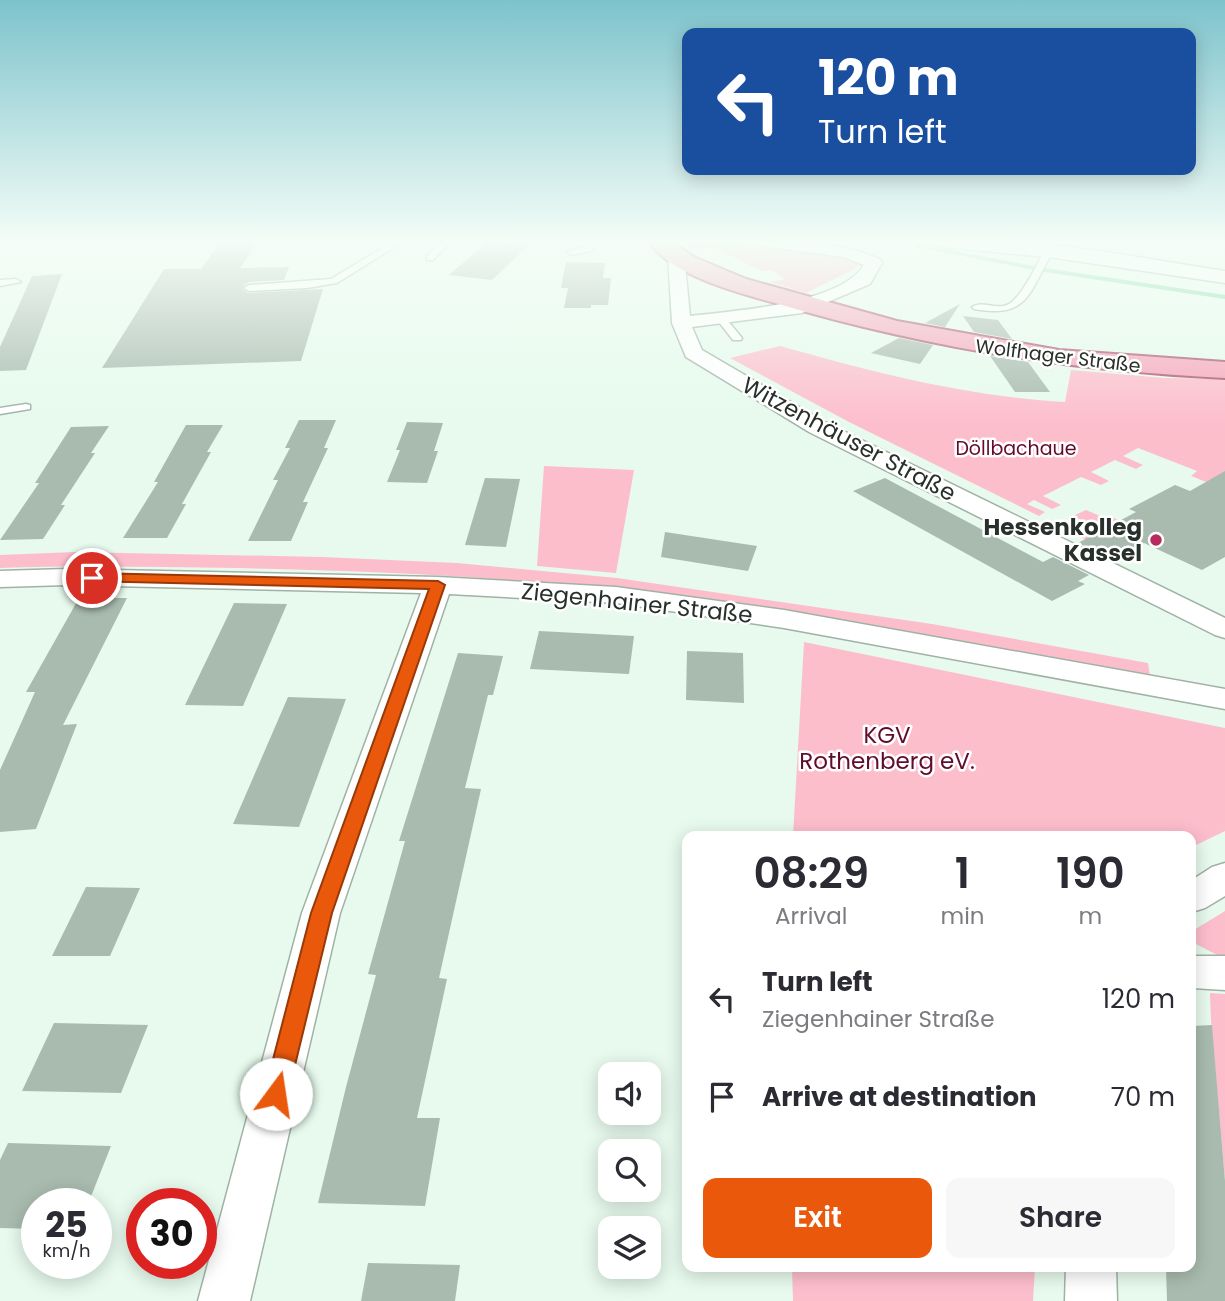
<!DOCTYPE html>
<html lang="en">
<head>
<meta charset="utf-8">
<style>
  :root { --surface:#fff; --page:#f7f7f7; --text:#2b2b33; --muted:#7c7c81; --accent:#ea580c }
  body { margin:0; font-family:Poppins,sans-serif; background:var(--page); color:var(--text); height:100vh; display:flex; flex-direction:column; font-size:26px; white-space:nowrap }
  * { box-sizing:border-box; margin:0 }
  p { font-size:23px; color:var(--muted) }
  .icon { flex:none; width:38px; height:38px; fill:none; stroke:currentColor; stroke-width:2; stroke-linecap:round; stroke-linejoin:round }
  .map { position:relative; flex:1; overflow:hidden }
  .panel { position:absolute; left:682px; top:831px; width:514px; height:441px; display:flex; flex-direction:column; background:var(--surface); border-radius:14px; box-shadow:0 4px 18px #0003 }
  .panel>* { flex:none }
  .banner { position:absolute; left:682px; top:28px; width:514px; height:147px; border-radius:14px; box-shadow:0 4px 18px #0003; background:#1a4fa0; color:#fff; overflow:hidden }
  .buttons { position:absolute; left:598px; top:1062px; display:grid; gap:14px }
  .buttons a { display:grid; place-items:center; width:63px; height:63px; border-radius:14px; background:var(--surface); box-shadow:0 4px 18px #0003; font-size:35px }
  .speed { position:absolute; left:21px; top:1188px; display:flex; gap:14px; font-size:35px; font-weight:700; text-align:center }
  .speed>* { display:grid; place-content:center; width:91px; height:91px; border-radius:50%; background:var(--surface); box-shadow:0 4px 18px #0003; line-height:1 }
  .speed small { font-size:18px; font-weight:400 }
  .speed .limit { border:10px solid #d22; background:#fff; color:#111 }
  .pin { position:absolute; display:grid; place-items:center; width:60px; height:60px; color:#fff; margin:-30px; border:4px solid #fff; border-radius:50%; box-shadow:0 2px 7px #0007 }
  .me { position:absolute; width:77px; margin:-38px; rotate:14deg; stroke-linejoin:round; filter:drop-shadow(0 0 5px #0008) }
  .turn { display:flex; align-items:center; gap:24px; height:147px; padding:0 21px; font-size:32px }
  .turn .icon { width:91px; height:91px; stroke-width:2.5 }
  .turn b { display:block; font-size:49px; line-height:60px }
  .eta { display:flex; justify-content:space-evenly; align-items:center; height:119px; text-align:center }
  .eta b { font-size:42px; font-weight:600; line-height:49px }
  .button { display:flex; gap:14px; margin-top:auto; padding:14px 21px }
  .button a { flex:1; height:80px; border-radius:14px; background:var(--accent); color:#fff; font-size:28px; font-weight:600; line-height:80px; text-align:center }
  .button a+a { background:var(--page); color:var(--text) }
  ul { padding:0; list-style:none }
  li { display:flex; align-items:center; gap:21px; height:98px; padding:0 21px }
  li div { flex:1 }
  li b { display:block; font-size:26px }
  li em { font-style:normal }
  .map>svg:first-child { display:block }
  .green { fill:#fdbecc }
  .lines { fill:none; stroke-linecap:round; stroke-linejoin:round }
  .stream { fill:#7dd9a1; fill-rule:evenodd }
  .building { fill:#a9bbaf }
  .service-casing { stroke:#a0b2a6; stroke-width:3 }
  .minor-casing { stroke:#a0b2a6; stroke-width:3 }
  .tertiary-casing { stroke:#a0b2a6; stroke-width:3 }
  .primary-casing { stroke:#ab556d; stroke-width:4 }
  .service { fill:#fff; fill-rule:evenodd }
  .minor { fill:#fff; fill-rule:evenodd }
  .tertiary { fill:#fff; fill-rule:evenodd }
  .primary { fill:#f7a5bd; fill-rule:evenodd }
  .route { fill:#ea580c; stroke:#983908; stroke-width:2 }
  .poi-dot { fill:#b82b5f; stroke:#fff; stroke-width:2.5 }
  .labels { text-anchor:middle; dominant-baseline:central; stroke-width:5; stroke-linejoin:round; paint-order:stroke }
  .far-street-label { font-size:19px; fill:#28302b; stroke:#fff }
  .far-park-label { font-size:19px; fill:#610c2d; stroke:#fff }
  .street-label { font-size:23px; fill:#28302b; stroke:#fff }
  .poi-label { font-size:23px; font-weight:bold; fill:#28302b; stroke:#fff; text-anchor:end }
  .park-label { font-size:23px; fill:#610c2d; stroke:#fff }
</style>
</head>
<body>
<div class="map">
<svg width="1225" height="1301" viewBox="0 0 1225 1301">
  <rect width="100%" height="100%" fill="#e7faed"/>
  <g class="green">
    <path d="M683,241h38l121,15 18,8 -9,7 -45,22 -36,-11 15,-3 -14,-9 -9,1 -48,-23 -22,2z"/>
    <path d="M780,346c97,27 184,50 285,56l6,-32 94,8 60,1v95l-19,8 -15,-6 6,-5 -59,-23 -15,8 20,9 -7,4 -21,-9 -24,12 18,9 -8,4 -20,-8 -38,19 18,9 -9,4 -18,-9 -7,4 18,8 -6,4 -190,-94 -119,-64z"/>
    <path d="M544,466l90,4 -18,103 -79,-7z"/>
    <path d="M1086,510l21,9 5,-2 8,4 -26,14 35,17 -9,5 -65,-33 7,-3 25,12 10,-6 -24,-11z"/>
    <path d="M75,552l247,5 135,6 160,15 315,46 216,39 2,13c-178,-32 -355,-63 -534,-85 -126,-16 -252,-20 -378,-23 -79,-1 -158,-3 -238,0v-13z"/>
    <path d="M804,642l421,86v103l-33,16v-11h-399z"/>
    <path d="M1225,911v44l-6,1 -27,-14 2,-12z"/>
    <path d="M1210,993l15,1v186l-14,-161z"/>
    <path d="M792,1267h243l-2,34h-240z"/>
  </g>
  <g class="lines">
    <path class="stream" d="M918,244l127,24 180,27v4l-180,-27 -129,-25 -1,-1z"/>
  </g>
  <g class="building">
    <path d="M221,241h37l-18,27 49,-1 -5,13 -35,2 -6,4 -1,3 6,4 75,-4 -22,72 -199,7 62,-99h37z"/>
    <path d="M488,241h45l-41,39 -43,-5z"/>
    <path d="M566,262l39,1 -2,15h8l-3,27h-17v3h-27l4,-20h-7z"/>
    <path d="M62,274l-36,96 -26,1v-24l32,-71z"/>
    <path d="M960,304l-15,23 -20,-4z"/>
    <path d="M963,316l35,4 14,19 -38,-7z"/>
    <path d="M899,338l34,7 -13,19 -49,-11z"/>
    <path d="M990,356l38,6 22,30h-35z"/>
    <path d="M299,420h37l-12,28h4l-25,54h5l-17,39h-43l30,-61h-5l17,-32h-5z"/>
    <path d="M407,422l36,1 -9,28h4l-11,32 -40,-1 13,-32h-4z"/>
    <path d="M186,425h37l-16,27h4l-29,52h4l-19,34h-44l35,-56h-4z"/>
    <path d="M109,426l-18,27h4l-34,52h4l-22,34 -43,1 39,-57h-4l36,-56z"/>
    <path d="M1225,471v86l-23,13 -58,-27 -30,17 -36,-17 58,-31 -7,-3 46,-24 15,6z"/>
    <path d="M485,478l35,1 -14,68 -41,-2z"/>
    <path d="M885,478l158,84 10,-5 36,18 -11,6 7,3 -33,17 -199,-110z"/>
    <path d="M665,532l92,14 -9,25 -87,-14z"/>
    <path d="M79,598h48l-64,127 14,-1 -41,105 -36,3v-62l35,-78h-9z"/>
    <path d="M234,603l53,1 -44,102 -58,-1z"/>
    <path d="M539,631l95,5 -5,38 -99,-5z"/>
    <path d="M687,651l56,2 1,50 -58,-3z"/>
    <path d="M458,653l45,3 -10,39h-5l-23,93 16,1 -42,189 8,1 -30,139h23l-15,88 -107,-3 28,-116 30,-112 -8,-1 37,-133h-6z"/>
    <path d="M288,697l58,2 -47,128 -66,-3z"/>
    <path d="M86,887l54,1 -30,68h-58z"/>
    <path d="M54,1023l94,2 -27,68 -99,-2z"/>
    <path d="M1212,1025l13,156v120h-58l-1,-34h26v-241z"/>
    <path d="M8,1143l103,3 -23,58h-51v25l-37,-1v-68z"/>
    <path d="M368,1263l92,2 -5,36h-94z"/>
  </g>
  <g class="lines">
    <defs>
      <g id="service">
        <path d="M394,241h10l-67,42 -30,5 -58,3 -5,-3 5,-3 82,-6z"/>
        <path d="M442,241h9l-18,19h-6v-4z"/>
        <path d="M593,241h9l-11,10 -20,4 -4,-3 18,-5z"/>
        <path d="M1046,249l7,2c-24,41 -24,68 -79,58l-2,-2c10,-6 21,1 32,-1 16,-3 33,-43 42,-57z"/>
        <path d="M0,280l16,-1 5,3 -21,4z"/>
        <path d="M717,315h6l19,23 -1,2h-8l-18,-23z"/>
        <path d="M26,404l4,1v4l-30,5v-6z"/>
      </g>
      <g id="minor">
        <path d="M754,241c43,-2 86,2 126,18l2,4 -12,21 -68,29 -110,14 10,23 123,72 400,196v20l-10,-3 -406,-203 -123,-75 -14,-34 -4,-68 2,-4h12l2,4 6,61c43,-5 151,-12 174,-51l-20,-8 -82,-11z"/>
        <path d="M67,569l371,8 178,10 168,23 441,79v20l-441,-81 -168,-25 -167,-9 -109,319 -90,388h-52l104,-388 119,-320 -354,-8 -67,2v-16z"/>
        <path d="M1225,863v33l-20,12 -13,4v-32l20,-13z"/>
        <path d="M1192,956h33v34l-33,-2z"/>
        <path d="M1066,1267h50l1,34h-52z"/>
      </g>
      <path id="tertiary" d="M935,241c97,-6 195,16 290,30v12l-169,-25 -111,-11 -7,-2z"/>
      <path id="primary" d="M649,241h22l23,16 52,22 151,42 162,29 166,12v16c-154,-7 -302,-31 -450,-75 -36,-10 -106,-28 -126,-62z"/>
    </defs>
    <use href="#service" class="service-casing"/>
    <use href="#minor" class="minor-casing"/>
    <use href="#tertiary" class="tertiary-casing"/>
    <use href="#primary" class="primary-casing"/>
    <use href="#service" class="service"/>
    <use href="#minor" class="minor"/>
    <use href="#tertiary" class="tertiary"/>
    <use href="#primary" class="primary"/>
  </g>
  <linearGradient id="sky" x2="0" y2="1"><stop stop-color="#7dc3cc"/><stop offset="0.57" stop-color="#f4fdf7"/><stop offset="1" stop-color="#f4fdf7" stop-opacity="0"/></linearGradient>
  <rect width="1225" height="423" fill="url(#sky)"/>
  <path class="route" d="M92,573l346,8 7,4 -113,328 -44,181 -4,7 -8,4 -8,-4 -4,-7 47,-181 118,-324 -343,-8 -2,-3z"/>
  <circle class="poi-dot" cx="1156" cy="540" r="7"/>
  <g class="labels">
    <g class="far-street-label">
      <text transform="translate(1058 356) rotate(7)">Wolfhager Straße</text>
    </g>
    <g class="far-park-label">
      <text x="1016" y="448">Döllbachaue</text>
    </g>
    <g class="street-label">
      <text transform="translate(849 439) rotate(28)">Witzenhäuser Straße</text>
      <text transform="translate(637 603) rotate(6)">Ziegenhainer Straße</text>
    </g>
    <g class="poi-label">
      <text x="1142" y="527">Hessenkolleg<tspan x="1142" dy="26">Kassel</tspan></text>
    </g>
    <g class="park-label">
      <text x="887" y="735">KGV<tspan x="887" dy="26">Rothenberg eV.</tspan></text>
    </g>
  </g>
</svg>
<div class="buttons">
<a><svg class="icon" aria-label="sound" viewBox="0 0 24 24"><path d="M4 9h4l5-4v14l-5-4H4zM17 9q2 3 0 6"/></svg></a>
<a><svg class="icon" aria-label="search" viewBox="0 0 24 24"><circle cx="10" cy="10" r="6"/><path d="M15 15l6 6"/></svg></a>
<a><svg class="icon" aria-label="layers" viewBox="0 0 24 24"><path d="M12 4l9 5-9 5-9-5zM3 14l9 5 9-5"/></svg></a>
</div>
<div class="speed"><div>25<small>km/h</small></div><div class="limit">30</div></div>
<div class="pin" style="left:92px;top:578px;background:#d93025"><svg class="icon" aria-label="arrive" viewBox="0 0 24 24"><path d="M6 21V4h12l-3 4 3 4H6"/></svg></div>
<svg class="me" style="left:276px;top:1094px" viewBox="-20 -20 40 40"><circle r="19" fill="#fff"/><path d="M0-13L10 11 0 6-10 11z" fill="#ea580c"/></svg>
<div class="banner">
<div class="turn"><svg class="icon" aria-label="left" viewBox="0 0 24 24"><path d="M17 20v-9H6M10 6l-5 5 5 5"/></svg><div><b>120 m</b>Turn left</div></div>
</div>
<section class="panel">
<div class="eta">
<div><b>08:29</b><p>Arrival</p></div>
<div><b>1</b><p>min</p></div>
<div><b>190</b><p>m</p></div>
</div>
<ul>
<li><svg class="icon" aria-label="left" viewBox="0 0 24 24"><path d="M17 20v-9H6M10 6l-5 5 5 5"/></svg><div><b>Turn left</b><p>Ziegenhainer Straße</p></div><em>120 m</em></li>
<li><svg class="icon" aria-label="arrive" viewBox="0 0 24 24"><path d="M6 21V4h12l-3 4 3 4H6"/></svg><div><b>Arrive at destination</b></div><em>70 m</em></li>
</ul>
<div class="button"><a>Exit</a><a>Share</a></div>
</section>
</div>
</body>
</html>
